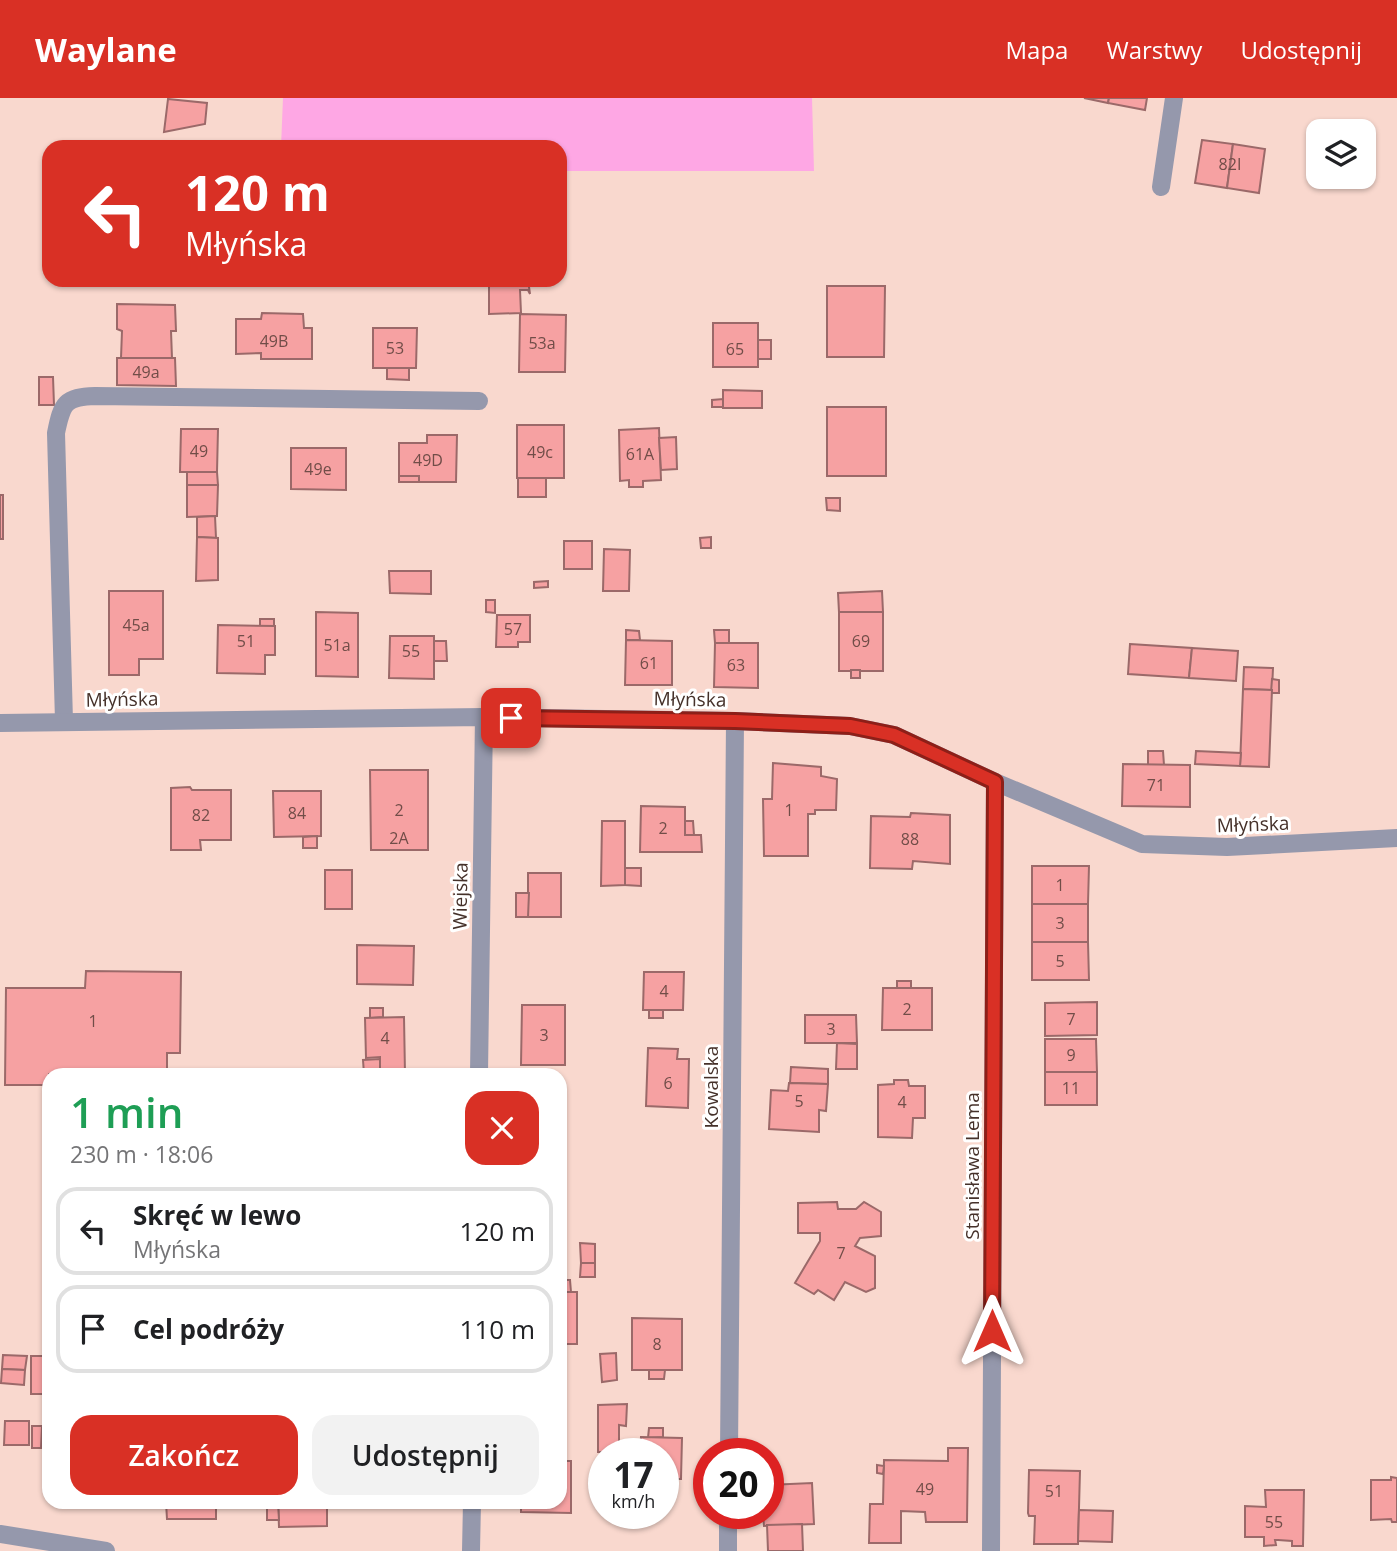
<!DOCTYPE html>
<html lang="pl">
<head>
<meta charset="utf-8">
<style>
  :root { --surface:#fff; --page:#f2f2f2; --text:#202124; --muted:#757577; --line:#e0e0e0; --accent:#d93025 }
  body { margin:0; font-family:"Open Sans",sans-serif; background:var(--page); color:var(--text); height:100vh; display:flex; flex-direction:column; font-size:26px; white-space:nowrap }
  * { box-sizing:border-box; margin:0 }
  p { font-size:23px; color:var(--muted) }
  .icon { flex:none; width:38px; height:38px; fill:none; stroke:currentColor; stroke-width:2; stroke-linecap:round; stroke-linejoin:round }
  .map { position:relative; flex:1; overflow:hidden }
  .details { position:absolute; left:42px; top:970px; width:525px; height:441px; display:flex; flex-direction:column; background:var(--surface); border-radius:21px; box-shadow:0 2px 5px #0004 }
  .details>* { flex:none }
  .top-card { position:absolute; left:42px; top:42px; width:525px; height:147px; border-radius:21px; box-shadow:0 2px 5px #0004; background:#d93025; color:#fff; overflow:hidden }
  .fabs { position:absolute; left:1306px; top:21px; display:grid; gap:14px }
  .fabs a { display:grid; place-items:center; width:70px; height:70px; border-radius:14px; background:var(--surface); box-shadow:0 2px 5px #0004; font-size:35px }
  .speed { position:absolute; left:588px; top:1340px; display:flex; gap:14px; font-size:35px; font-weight:700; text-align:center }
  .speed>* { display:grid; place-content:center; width:91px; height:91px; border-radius:50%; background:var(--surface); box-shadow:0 2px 5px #0004; line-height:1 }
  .speed small { font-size:18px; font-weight:400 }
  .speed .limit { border:10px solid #d22; background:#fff; color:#111 }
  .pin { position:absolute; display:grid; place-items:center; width:60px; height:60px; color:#fff; margin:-30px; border-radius:14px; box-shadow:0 4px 10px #0006 }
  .me { position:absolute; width:77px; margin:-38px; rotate:0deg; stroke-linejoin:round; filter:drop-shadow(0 0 5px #0008) }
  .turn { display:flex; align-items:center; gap:24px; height:147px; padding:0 28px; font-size:32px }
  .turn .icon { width:91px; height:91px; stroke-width:2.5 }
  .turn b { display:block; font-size:49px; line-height:60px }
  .round { display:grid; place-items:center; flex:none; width:74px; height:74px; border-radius:21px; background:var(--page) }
  .summary { display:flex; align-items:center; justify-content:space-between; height:119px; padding:0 28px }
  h1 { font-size:42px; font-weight:600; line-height:52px; color:#1e9e55 }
  .cta { display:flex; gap:14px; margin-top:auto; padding:14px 28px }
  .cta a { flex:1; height:80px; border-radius:21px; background:var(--accent); color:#fff; font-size:28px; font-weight:600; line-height:80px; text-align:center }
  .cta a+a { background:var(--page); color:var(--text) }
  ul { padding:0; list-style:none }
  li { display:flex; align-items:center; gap:21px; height:88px; margin:0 14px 10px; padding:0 14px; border:4px solid var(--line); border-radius:21px }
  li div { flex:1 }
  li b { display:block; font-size:26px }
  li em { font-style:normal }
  header { display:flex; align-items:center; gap:42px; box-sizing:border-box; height:98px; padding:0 35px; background:var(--accent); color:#fff }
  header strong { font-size:33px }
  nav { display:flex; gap:38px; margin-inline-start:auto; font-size:24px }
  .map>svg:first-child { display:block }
  .green { fill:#fea7e4 }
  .building { fill:#f6a1a2; stroke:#9b6969; stroke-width:2 }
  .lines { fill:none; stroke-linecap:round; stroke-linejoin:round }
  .lane { stroke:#9598ac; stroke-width:18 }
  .street { stroke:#9598ac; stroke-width:18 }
  .route-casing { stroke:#8d1f18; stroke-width:18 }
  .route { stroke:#d93025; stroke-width:12 }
  .labels { text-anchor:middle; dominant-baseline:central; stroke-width:6; stroke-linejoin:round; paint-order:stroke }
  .number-label { font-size:16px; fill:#714d48 }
  .street-label { font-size:19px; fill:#45312a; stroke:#fff }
</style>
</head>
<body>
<header>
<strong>Waylane</strong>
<nav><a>Mapa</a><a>Warstwy</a><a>Udostępnij</a></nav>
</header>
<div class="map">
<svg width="1397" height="1453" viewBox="0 0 1397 1453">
  <rect width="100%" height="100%" fill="#f9d8ce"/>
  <path class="green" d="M283,0h529l2,73h-254v-24h-279z"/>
  <g class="building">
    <path d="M1084,0h25l-1,5z"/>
    <path d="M1109,0h38l-2,12 -37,-7z"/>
    <path d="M168,1l39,4 -2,21 -41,8z"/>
    <path d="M1202,42l31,4 -6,44 -32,-5z"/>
    <path d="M1233,46l32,5 -6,44 -32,-5z"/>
    <path d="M528,182l2,14 -2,-4h-8l1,23 -32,1v-29z"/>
    <path d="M827,188h58l-1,71h-57z"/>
    <path d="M117,206l58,1 1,26h-5l1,27h-51l1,-27 -5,-2z"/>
    <path d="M262,215l41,1 1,14h8v31h-51v-6l-25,1v-35h25z"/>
    <path d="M520,216l46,1 -1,57h-46z"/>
    <rect x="713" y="225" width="45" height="44"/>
    <path d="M373,230h44l-1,40h-43z"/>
    <rect x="758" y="242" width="13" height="19"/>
    <path d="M117,260h58l1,28 -59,-1z"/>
    <path d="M387,270h22v12l-22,-1z"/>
    <path d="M39,279h14l1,28h-15z"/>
    <path d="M723,292l39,1v17h-39z"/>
    <path d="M723,301v8h-11v-7z"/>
    <rect x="827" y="309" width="59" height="69"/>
    <rect x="517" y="327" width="47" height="53"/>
    <path d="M659,330l2,52 -18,1v6h-14v-7l-9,1 -1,-51z"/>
    <path d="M181,331h37l-1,43h-37z"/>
    <path d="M427,337h30l-1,47h-37v-6h-20v-33h28z"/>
    <path d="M676,339l1,32 -16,1 -2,-32z"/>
    <path d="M291,350h55v42l-55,-1z"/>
    <path d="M187,374h30l1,13h-31z"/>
    <rect x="399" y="378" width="20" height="6"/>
    <rect x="518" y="380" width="28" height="19"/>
    <path d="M187,387h31l-1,31 -30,1z"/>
    <rect x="0" y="397" width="3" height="44"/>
    <path d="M826,400h14v13l-13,-1z"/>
    <path d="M215,418l1,22 -19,-1v-20z"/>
    <path d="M197,439l21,1v42l-22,1z"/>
    <path d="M711,439v11h-10l-1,-10z"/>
    <rect x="564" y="443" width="28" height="28"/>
    <path d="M604,451l26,1 -1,41h-26z"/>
    <path d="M389,473h42v23l-41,-1z"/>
    <path d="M548,483v6l-14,1v-6z"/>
    <path d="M109,493h54v68h-24v16h-30z"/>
    <path d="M882,493l1,21h-44l-1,-19z"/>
    <path d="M486,502h9v13l-9,-1z"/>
    <path d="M316,514l42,1v64l-42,-1z"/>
    <rect x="839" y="514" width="44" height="59"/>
    <path d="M497,517h33v27h-12v5h-22z"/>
    <rect x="260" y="521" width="14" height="7"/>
    <path d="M218,527l57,1v29h-10v19l-48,-1z"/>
    <path d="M626,532l13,1 1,9h-14z"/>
    <path d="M714,532h15v13h-14z"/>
    <path d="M390,538h44v43l-45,-1z"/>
    <path d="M626,542l46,1v44h-47z"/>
    <path d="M434,543h12l1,20h-13z"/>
    <path d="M715,545h43v45l-44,-1z"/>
    <path d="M1130,546l62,4 -3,30 -61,-4z"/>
    <path d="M1192,550l46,3 -2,30 -47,-3z"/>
    <path d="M1244,569l29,1 -1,22 -29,-1z"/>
    <rect x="851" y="572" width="9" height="8"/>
    <path d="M1272,581l7,1v13h-8z"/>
    <path d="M1243,591l29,1 -3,77 -29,-1z"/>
    <path d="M1148,653h15l1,14h-16z"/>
    <path d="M1196,653l45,2 -1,13 -45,-2z"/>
    <path d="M773,665l48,4v9l16,3 -1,31h-21v4h-7v42h-44l-1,-57h9z"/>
    <path d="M1123,666l67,1v42l-68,-1z"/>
    <path d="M370,672h58v80h-57z"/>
    <path d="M190,689l2,3h39v50h-31l1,10h-30v-62z"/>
    <path d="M273,693h48v45l-47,1z"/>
    <path d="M641,708l44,1v28h16l1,17h-62z"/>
    <path d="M911,715l39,2v49l-37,-3 -1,8 -42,-1 1,-52 39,1z"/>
    <path d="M602,723h23v64l-24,1z"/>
    <path d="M685,723h8l1,14h-9z"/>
    <path d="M317,738v12h-14v-11z"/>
    <path d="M1032,768h57l-1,38h-56z"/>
    <path d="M625,770h16v18l-16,-1z"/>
    <rect x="325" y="772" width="27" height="39"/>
    <rect x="528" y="775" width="33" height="44"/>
    <path d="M516,795h13l-1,24h-12z"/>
    <rect x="1032" y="806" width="56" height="38"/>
    <path d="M1032,844h56l1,38h-57z"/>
    <path d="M357,847l57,1 -1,39 -56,-1z"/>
    <path d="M86,873l95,1 -1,81h-13v21h-118v11h-44l1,-97h79z"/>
    <path d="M644,874h40l-1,38h-40z"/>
    <rect x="897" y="883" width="14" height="7"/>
    <path d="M883,890h49v42h-50z"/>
    <path d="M1097,904v33l-52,1v-33z"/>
    <path d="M522,907h43v60h-44z"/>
    <path d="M370,910h13v9l-13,1z"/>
    <rect x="649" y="912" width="14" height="8"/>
    <path d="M805,917h51l1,28h-52z"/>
    <path d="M404,919l1,57h-25v-17l-14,1 -1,-40z"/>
    <path d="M1045,941h51l1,33h-52z"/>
    <path d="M837,945l20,1v25h-21z"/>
    <path d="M648,950l30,1 -1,10h12l-1,49 -42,-2z"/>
    <path d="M380,961v15h-16l-1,-14z"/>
    <path d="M791,969l37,2v15l-38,-1z"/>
    <rect x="1045" y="974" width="52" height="33"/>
    <path d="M894,982h14l1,6h16v32h-12l-1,20 -34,-1v-52l16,-1z"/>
    <path d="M789,985l39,1 -2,27 -7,-1v22l-50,-3 2,-39 17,1z"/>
    <rect x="560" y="1038" width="4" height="27"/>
    <path d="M837,1104l1,7h18l8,-7 17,10v24l-21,2 -5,8 20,10v32l-9,4 -21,-10 -11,18 -16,-10 -4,4 -19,-11 25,-42v-8h-22v-30z"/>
    <path d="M580,1145l15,1v19h-14z"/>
    <path d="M581,1165h14v14h-15z"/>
    <path d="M560,1182h10l1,12h-11z"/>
    <rect x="560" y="1194" width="17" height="52"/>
    <path d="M632,1220l50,1v51h-50z"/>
    <path d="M616,1255l1,27 -15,2 -2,-28z"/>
    <path d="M3,1257l24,1 -2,14 -23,-1z"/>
    <rect x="31" y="1258" width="18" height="38"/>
    <path d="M2,1271l23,1 -1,15 -23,-2z"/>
    <path d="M649,1272h16l-1,9h-15z"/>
    <path d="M627,1306l-1,22 -7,-1v27h-21v-47z"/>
    <path d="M5,1323h24v24h-25z"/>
    <path d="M32,1328h10l-1,22h-9z"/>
    <path d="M649,1330h14v9l-15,1z"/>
    <path d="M641,1339l41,1 -1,41h-18v-25h-23z"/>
    <path d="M948,1350h20l-1,74h-41l-1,-10 -24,-1v32h-32l1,-39h13l1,-44 64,1z"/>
    <path d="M560,1363h11v52l-50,-1v-10h39z"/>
    <path d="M877,1367l7,1 -1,8 -6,-1z"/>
    <path d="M1029,1372l51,1 -2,73h-44l1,-28h-6l-1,-3z"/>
    <path d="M1391,1379l6,1v44h-5l-1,-3 -20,1v-40h20z"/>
    <path d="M812,1385l2,41 -50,2 -1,-12h5v-29z"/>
    <path d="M1265,1392h39l-1,56h-11v-5l-14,-1h-3l1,5 -12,1v-9h-19v-31l21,1z"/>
    <path d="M166,1404h50v17h-49z"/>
    <path d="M278,1404h49v24l-48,1z"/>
    <rect x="399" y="1404" width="27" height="3"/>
    <path d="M267,1405h11l1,17h-12z"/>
    <path d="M1079,1412l34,1 -1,31 -34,-1z"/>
    <path d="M802,1426l1,27h-35l-1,-26z"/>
  </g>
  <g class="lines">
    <g class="lane">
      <path d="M1161,89l13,-89"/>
      <path d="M64,623l-8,-288c6,-30 9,-36 39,-37l384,5"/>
      <path d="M991,1453l4,-769"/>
    </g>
    <g class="street">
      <path d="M0,625l484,-6 251,4 115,5 44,9 101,47 147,62 85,3 170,-9"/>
      <path d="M479,976l5,-357"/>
      <path d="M729,1356l6,-733"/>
      <path d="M0,1436l106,17"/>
      <path d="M471,1453l1,-49"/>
      <path d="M728,1453v-37"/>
    </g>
  </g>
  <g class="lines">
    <defs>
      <path id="route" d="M511,620l224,3 115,5 44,9 101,47 -3,549"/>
    </defs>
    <use href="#route" class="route-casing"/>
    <use href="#route" class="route"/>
  </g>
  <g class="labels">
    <g class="number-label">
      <text x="1230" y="66">82I</text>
      <text x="274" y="243">49B</text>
      <text x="542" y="245">53a</text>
      <text x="395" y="250">53</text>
      <text x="735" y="251">65</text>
      <text x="146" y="274">49a</text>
      <text x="199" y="353">49</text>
      <text x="540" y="354">49c</text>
      <text x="640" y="356">61A</text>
      <text x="428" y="362">49D</text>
      <text x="318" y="371">49e</text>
      <text x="136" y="527">45a</text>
      <text x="513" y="531">57</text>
      <text x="246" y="543">51</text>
      <text x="861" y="543">69</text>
      <text x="337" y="547">51a</text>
      <text x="411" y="553">55</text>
      <text x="649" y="565">61</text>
      <text x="736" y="567">63</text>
      <text x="1156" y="687">71</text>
      <text x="399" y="712">2</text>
      <text x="789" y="712">1</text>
      <text x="297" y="715">84</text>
      <text x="201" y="717">82</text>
      <text x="663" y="730">2</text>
      <text x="399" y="740">2A</text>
      <text x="910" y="741">88</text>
      <text x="1060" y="787">1</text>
      <text x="1060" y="825">3</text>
      <text x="1060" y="863">5</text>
      <text x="664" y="893">4</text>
      <text x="907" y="911">2</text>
      <text x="1071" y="921">7</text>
      <text x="93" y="923">1</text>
      <text x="831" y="931">3</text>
      <text x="544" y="937">3</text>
      <text x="385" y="940">4</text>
      <text x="1071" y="957">9</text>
      <text x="668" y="985">6</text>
      <text x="1071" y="990">11</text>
      <text x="799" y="1003">5</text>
      <text x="902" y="1004">4</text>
      <text x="841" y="1155">7</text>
      <text x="657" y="1246">8</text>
      <text x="925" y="1391">49</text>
      <text x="1054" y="1393">51</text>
      <text x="1274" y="1424">55</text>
    </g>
    <g class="street-label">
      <text transform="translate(122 601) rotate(-1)">Młyńska</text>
      <text transform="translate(690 601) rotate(1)">Młyńska</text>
      <text transform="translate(1253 726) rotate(-2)">Młyńska</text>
      <text transform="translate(460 798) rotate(-89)">Wiejska</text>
      <text transform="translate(711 989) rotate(-90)">Kowalska</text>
      <text transform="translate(972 1068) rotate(-90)">Stanisława Lema</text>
    </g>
  </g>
</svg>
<div class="fabs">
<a><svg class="icon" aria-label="layers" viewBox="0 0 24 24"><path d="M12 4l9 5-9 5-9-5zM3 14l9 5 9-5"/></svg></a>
</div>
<div class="speed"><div>17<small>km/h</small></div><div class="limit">20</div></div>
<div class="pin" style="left:511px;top:620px;background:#d93025"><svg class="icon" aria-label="arrive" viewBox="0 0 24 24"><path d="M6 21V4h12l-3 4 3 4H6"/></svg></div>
<svg class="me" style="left:992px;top:1233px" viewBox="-20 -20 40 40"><path d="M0-17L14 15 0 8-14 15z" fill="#d93025" stroke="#fff" stroke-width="4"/></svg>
<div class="top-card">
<div class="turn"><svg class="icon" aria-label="left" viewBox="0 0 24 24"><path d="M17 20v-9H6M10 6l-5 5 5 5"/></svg><div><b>120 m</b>Młyńska</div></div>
</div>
<section class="details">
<div class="summary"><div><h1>1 min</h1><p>230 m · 18:06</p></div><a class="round" style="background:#d93025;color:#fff"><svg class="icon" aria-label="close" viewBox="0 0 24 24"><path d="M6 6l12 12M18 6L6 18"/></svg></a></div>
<ul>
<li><svg class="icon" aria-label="left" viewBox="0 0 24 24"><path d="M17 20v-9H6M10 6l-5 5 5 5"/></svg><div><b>Skręć w lewo</b><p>Młyńska</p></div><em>120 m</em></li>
<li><svg class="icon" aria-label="arrive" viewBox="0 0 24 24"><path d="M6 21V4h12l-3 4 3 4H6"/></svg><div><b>Cel podróży</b></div><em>110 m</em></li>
</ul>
<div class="cta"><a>Zakończ</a><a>Udostępnij</a></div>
</section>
</div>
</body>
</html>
